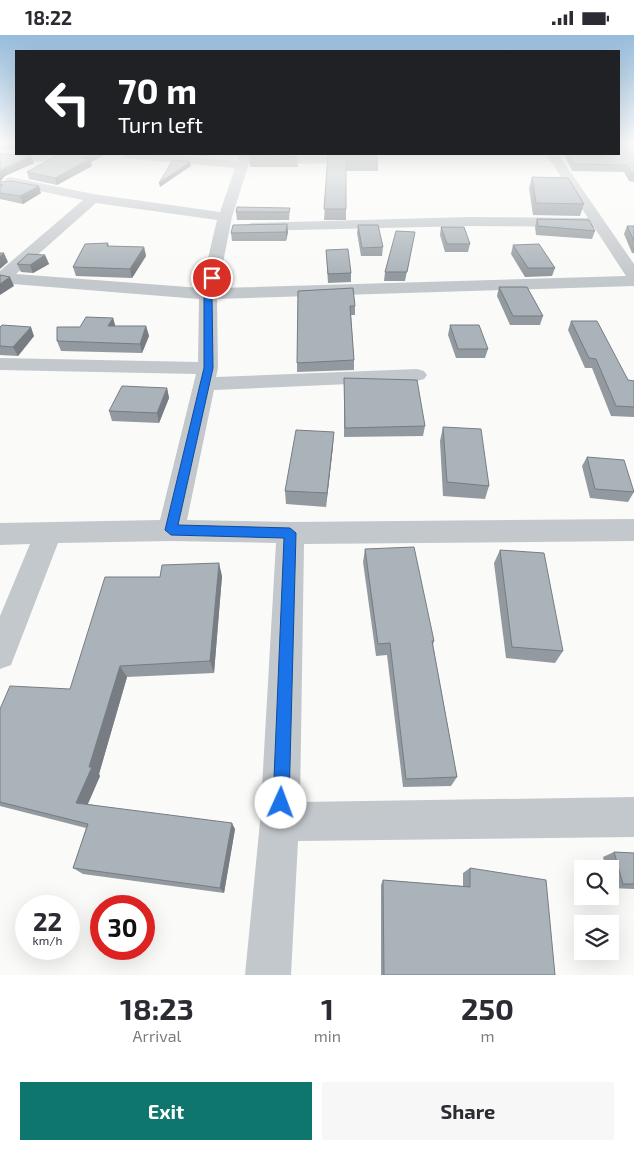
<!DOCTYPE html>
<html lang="en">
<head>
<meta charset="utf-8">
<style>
  :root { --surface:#fff; --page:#f7f7f7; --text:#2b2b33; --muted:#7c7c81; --accent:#0f766e }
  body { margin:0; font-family:"Exo 2",sans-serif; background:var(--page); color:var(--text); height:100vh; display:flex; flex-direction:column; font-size:19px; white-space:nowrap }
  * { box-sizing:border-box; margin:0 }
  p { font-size:16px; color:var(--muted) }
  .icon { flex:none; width:28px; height:28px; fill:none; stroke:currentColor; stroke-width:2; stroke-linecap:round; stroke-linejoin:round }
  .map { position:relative; height:940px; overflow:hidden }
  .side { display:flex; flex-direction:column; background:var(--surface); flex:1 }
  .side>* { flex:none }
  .top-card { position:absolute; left:15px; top:15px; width:605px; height:105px; border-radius:0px; box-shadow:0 5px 20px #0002; background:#202124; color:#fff; overflow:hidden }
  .buttons { position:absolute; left:574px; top:825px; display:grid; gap:10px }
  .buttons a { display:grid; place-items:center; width:45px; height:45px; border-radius:0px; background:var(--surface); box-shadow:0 5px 20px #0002; font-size:25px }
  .speed { position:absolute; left:15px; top:860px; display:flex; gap:10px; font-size:25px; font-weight:700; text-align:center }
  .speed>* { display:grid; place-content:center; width:65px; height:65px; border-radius:50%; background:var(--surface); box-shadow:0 5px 20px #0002; line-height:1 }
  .speed small { font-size:12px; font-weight:400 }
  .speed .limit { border:8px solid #d22; background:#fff; color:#111 }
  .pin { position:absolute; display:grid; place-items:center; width:42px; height:42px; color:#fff; margin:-21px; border:2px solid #fff; border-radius:50%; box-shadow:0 1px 5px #0007 }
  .me { position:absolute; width:55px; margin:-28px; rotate:2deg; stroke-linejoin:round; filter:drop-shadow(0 0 4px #0008) }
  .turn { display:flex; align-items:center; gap:18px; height:105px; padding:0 20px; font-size:22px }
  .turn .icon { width:65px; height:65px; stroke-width:2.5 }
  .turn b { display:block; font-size:35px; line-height:42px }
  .eta { display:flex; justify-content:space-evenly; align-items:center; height:85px; text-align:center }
  .eta b { font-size:30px; font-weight:700; line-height:35px }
  .primary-button { display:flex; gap:10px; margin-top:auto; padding:10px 20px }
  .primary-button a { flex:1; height:58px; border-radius:0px; background:var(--accent); color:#fff; font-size:20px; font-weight:700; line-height:58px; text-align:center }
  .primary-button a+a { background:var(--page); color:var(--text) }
  .status { display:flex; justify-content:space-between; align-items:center; height:35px; padding:0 25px; background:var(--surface); direction:ltr }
  .status svg { height:14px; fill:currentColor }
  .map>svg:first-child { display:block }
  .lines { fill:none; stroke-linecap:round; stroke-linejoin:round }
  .minor { fill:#c3c8cc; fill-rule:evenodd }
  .wall { fill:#929a9f }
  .shaded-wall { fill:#777d82 }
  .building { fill:#aab3b9; stroke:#777d82 }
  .route { fill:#1a73e8; stroke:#114b97 }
</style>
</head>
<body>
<div class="status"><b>18:22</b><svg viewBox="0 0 49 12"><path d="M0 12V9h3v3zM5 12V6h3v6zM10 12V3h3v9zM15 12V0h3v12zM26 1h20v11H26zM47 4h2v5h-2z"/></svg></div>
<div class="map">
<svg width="634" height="940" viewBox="0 0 634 940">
  <rect width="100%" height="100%" fill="#fafaf8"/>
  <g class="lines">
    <g class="minor">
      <path d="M0,116l56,4 6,4 -6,4 -56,-4z"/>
      <path d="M120,119h41l77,7 2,-7h12l-20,63 -14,71 408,-12 -32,-49 -126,-1 -217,5 -7,-4 7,-4 217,-6 120,1 -42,-64h12l76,110v22l-417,13 1,69 -2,9 201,-8 7,2 3,4 -3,4 -7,2 -203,9 -27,130 103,2 344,-3v22l-330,3 -4,258 334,-5v40l-336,4 -7,134h-46l15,-153 16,-279 -105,-2 -113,2 -47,122 -11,4v-53l30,-72 -30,1v-22l160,-3 36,-146 -196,-4v-12l198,4 1,-63 -199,-16v-12l83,-71 -77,-16 -1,-3 1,-3 5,-1 82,17 127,18 15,-44 -109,-10zM96,168l121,17 -16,68 -185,-14z"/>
      <path d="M265,119h12l5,2 80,-1 6,4 -6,4 -81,1 -14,-4z"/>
    </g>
  </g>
  <g class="wall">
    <rect x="0" y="109" width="16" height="6"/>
    <path d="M634,109v38l-5,-1 -5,-9 -52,-1 -8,-17h55z"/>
    <path d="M0,119l34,9 -29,13 -5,6 41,11 -18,11 -23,-5z"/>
    <path d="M180,119h29l-3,2z"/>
    <path d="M363,119h13l2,7v10h-32v49h-22l4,-65h35z"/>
    <path d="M249,121l48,1 1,10h-48z"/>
    <path d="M91,127l1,4 -35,19 -28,-6 -2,-7z"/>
    <path d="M532,142l52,27 -4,12 -47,-1 -4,-27z"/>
    <path d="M290,173l-1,12h-52l-1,-8z"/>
    <path d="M537,184l58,12 -3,8 -56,-4 -1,-8z"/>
    <path d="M287,189l1,8 -2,9h-54l-1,-8z"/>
    <path d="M358,190l25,22 -1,9h-21l-4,-23z"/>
    <path d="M627,191h7v27h-2l-8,-19z"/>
    <path d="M441,192l29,17 -2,8h-23l-5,-17z"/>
    <path d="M415,197l-10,49h-21l1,-9z"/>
    <path d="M108,208l1,3 35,1 2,9 -14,22 -56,-2 -3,-9z"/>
    <path d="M513,210l42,23 -3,8 -27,1 -14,-23z"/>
    <path d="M326,215l25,23v9l-23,1z"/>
    <path d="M45,220l4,9 -16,9 -12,-1 -4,-8z"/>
    <path d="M499,252l44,29 -3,9h-30l-13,-29z"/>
    <path d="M298,256l57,15v9h-4l3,45v10l-57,2z"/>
    <path d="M113,283l2,8h31l3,10 -7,17 -81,-2 -4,-10 23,-14z"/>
    <path d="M571,286l57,59 6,1v36l-23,-1 -19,-48h-7l-17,-38z"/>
    <path d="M450,290l38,24 -3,9h-29l-8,-23z"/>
    <path d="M0,292l34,9 -16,20 -18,-1z"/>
    <path d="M344,343l81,48 -2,10 -79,1z"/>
    <path d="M167,353l2,10 -10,25 -47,-2 -3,-10z"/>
    <path d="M443,392l46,59 -4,13 -42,-3 -3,-55z"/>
    <path d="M333,411l-7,61 -40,-3 -1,-13z"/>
    <path d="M587,422l47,35 -6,10 -38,-4 -8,-32z"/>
    <path d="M365,514l69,92 -1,4 24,132 -6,9 -48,1 -16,-132 -11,1 -13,-94z"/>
    <path d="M500,515l63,101 -8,12 -49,-5 -12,-95z"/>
    <path d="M222,541l-8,97 -87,4 -28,97 1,2 -12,28 147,25 -11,64 -141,-19 -10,-6 13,-40 -86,-22v-97l70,-20z"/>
    <path d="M614,817l20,1v36l-23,-1 -1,-19h-4l-3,-12z"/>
    <path d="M470,833l85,107h-174v-90l2,-5 80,6v-13z"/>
  </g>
  <g class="shaded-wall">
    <path d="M92,119h14l-15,8 1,4 -35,19 -2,-7 28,-20z"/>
    <path d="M31,121l3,7 -29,13 -5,6v-10l3,-3z"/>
    <path d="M190,127l1,4 -31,21 -1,-4z"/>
    <path d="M39,151l2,7 -18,11 -3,-8z"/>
    <path d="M287,189l1,8 -2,9v-9z"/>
    <path d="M144,212l2,9 -14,22 -2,-9z"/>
    <path d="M4,218l4,9 -8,7v-12z"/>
    <path d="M45,220l4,9 -16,9 -3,-8z"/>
    <path d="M10,242l4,9 -14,9v-11z"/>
    <path d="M113,283l3,10 -8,-2z"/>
    <path d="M146,291l3,10 -7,17 -2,-9z"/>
    <path d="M31,292l3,9 -16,20 -5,-9z"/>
    <path d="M167,353l2,10 -10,25 -2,-10z"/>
    <path d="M334,397l-1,14 -7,61 1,-14z"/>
    <path d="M219,528l3,13 -8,97 -4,-12z"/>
    <path d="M120,631l7,11 -28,97 1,2 -15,34 -9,-7 13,-36z"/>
    <path d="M232,788l3,6 -11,64 -4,-5z"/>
  </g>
  <g class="building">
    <path d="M619,109h15v31l-2,-1 -5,-9 -53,-1 -5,-10h50z"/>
    <path d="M0,119l31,2 -28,13 -3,3z"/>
    <path d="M60,119h32l-9,4 7,1 -35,19 -28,-6z"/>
    <path d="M250,119h29l18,3 -48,-1z"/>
    <path d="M364,119h12l2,7h-32v48h-22l4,-54h35z"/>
    <path d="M173,125l17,2 -31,21z"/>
    <path d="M532,142l36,1 16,26 -48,-1z"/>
    <path d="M11,146l28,5 -19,10 -20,-3v-7l3,-1h-3v-3z"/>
    <path d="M237,172l53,1 -1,4h-53z"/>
    <path d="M537,184l52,1 6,11 -57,-5z"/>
    <path d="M287,189l-1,8 -55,1 2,-8z"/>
    <path d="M358,190h20l5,22 -21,1z"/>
    <path d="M627,191h7v15z"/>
    <path d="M441,192h23l6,17h-23z"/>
    <path d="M396,196l19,1 -8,40h-22z"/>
    <path d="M108,208l-1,3 37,1 -14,22 -57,-2 12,-23z"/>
    <path d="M539,209l16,24h-27l-15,-23z"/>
    <path d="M348,214l3,24 -23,1 -2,-24z"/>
    <path d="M0,218h4l-4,4z"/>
    <path d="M28,219l17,1 -15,10 -13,-1z"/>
    <path d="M0,240l10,2 -10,7z"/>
    <path d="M499,252h28l16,29h-30z"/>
    <path d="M353,253l2,18h-5l4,54 -57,3 1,-72z"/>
    <path d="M86,282l27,1 -5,8h38l-6,18 -83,-3v-14h23z"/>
    <path d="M571,286h26l31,59 6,1v26l-18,-1 -20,-47 -7,-1z"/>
    <path d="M2,290l29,2 -18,20 -13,-1v-19z"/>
    <path d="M450,290h29l9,24h-30z"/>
    <path d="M344,343l73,2 8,46 -80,2z"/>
    <path d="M122,351l45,2 -10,25 -48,-2z"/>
    <path d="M443,392l38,2 8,57 -42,-4z"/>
    <path d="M296,395l38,2 -7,61 -42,-2z"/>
    <path d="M587,422l37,3 10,32 -39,-3z"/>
    <path d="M414,512l20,94h-2l25,136 -51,2 -16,-136 -12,1 -13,-95z"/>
    <path d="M500,515l44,3 19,98 -51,-4z"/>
    <path d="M219,528l-9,98 -90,5 -31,101h3l-16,36 156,20 -12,65 -147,-20 15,-44 -88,-22v-93l10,-23 60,3 35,-112h55l2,-12z"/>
    <path d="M614,817l20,1v31h-11z"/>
    <path d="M470,833l76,12 9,95h-171l-1,-95 87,7z"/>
  </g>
  <linearGradient id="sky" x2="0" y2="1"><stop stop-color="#96bcdc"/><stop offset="0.45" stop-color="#fdfdfc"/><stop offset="1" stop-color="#fdfdfc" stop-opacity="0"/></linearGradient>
  <rect width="634" height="241" fill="url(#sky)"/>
  <path class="route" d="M212,240l3,3 -3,17 1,73 -35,157 112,3 6,5 -7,270 -2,6 -6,2 -6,-2 -2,-6 11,-265 -113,-3 -6,-5 39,-162v-73l4,-17z"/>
</svg>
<div class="buttons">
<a><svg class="icon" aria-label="search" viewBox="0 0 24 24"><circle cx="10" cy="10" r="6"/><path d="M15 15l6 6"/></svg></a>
<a><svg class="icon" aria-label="layers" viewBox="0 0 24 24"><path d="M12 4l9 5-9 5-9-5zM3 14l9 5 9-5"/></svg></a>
</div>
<div class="speed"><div>22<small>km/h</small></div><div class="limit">30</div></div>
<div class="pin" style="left:212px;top:243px;background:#d93025"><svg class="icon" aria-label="arrive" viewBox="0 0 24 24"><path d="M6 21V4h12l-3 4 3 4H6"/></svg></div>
<svg class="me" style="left:281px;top:768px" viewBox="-20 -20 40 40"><circle r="19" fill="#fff"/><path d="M0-13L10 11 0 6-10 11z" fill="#1a73e8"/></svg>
<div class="top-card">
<div class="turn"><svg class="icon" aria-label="left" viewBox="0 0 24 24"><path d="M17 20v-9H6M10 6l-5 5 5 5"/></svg><div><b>70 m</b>Turn left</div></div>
</div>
</div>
<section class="side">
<div class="eta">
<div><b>18:23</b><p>Arrival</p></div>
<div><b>1</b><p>min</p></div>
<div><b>250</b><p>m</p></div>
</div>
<div class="primary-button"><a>Exit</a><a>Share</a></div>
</section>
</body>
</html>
